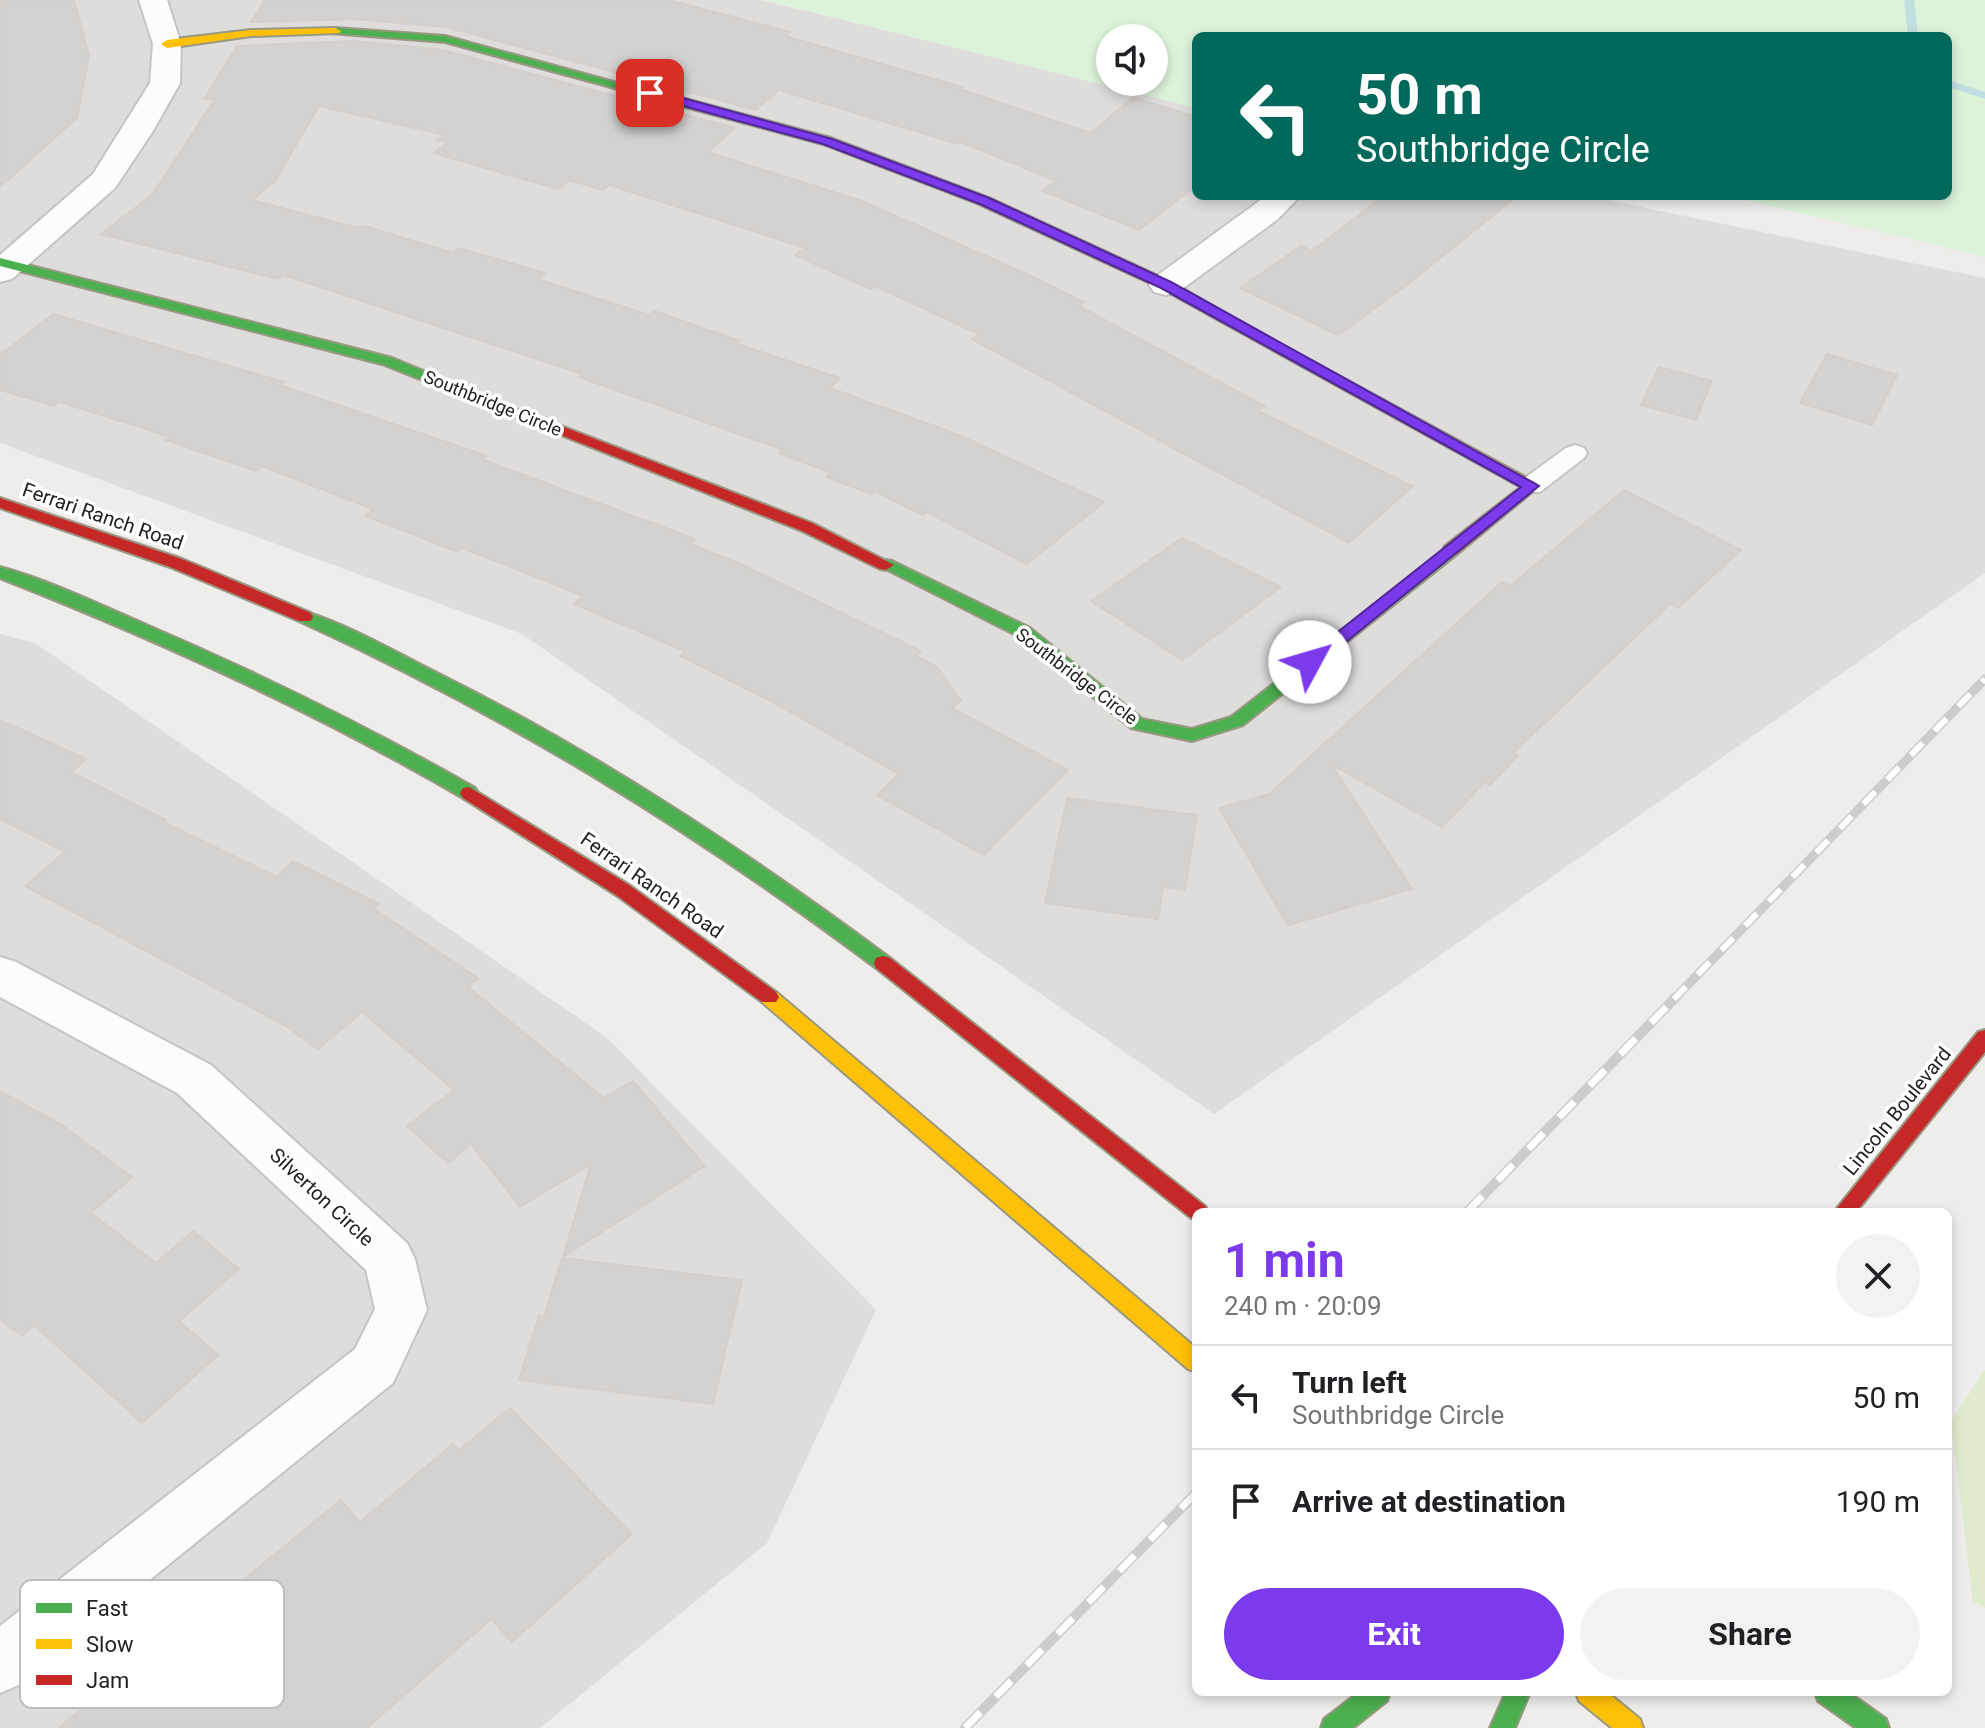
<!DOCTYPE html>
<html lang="en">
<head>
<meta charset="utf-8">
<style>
  :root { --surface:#fff; --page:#f2f2f2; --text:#202124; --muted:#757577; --line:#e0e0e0; --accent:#7c3aed }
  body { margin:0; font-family:Roboto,sans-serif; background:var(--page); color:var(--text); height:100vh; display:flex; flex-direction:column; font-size:30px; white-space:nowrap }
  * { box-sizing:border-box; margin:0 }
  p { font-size:26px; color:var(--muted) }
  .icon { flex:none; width:44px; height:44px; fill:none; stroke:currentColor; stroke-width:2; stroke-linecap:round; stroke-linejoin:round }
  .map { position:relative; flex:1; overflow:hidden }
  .panel { position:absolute; left:1192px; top:1208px; width:760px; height:488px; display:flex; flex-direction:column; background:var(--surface); border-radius:12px; box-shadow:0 4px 12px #0003 }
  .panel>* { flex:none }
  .top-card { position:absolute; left:1192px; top:32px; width:760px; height:168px; border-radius:12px; box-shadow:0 4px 12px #0003; background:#00695c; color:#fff; overflow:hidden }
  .fabs { position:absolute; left:1096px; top:24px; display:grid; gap:16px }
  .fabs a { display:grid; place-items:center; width:72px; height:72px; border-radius:50%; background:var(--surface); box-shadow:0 4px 12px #0003; font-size:40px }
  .pin { position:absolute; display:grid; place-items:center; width:68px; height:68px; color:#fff; margin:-34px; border-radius:16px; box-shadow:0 4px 12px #0006 }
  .me { position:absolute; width:88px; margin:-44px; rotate:51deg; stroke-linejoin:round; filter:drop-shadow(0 0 6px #0008) }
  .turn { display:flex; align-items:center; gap:28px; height:168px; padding:0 32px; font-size:36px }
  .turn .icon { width:104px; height:104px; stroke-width:2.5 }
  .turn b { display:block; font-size:56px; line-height:68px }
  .round { display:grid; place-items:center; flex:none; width:84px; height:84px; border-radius:42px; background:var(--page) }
  .headline { display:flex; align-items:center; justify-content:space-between; height:136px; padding:0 32px }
  h1 { font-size:48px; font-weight:700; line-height:60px; color:var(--accent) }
  .cta { display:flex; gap:16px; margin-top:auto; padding:16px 32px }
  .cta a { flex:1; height:92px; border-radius:48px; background:var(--accent); color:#fff; font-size:32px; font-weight:700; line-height:92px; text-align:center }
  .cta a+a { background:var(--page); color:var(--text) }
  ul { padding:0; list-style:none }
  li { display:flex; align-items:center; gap:24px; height:104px; padding:0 32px; border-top:2px solid var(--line) }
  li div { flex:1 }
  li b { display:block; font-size:30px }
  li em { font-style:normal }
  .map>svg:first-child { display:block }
  .residential { fill:#dfdddc }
  .grass { fill:#e0eacc }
  .park { fill:#dcf2d9; fill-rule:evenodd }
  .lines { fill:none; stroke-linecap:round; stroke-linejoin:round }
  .stream { fill:#c1dee0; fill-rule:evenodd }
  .building { fill:#d4d2d0; stroke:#d3cfcc; stroke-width:2 }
  .lane-casing { stroke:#c5c4c3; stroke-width:4 }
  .street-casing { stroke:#c5c4c3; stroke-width:4 }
  .fast-casing { stroke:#999883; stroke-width:4 }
  .slow-casing { stroke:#999883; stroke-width:4 }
  .jam-casing { stroke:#999883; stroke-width:4 }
  .lane { fill:#fdfcfc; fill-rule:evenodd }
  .street { fill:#fdfcfc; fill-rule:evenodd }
  .fast { fill:#4caf50; fill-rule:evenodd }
  .slow { fill:#ffc107; fill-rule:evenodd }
  .jam { fill:#c62828; fill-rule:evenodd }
  .rail-far1-casing { stroke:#ccc; stroke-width:9 }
  .rail-casing { stroke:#ccc; stroke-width:10 }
  .rail-far1 { stroke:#fff; stroke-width:6; stroke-dasharray:17; stroke-linecap:butt }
  .rail { stroke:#fff; stroke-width:7; stroke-dasharray:22; stroke-linecap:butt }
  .route { fill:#7c3aed; stroke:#51269a; stroke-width:2 }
  .labels { text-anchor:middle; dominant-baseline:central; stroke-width:7; stroke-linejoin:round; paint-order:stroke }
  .far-street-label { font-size:18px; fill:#222; stroke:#fff }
  .street-label { font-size:20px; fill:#222; stroke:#fff }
  .key { fill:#fff; stroke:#bdbdbd; stroke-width:2 }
  .key-label { font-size:22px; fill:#222 }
</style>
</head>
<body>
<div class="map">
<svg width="1985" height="1728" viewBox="0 0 1985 1728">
  <rect width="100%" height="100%" fill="#efedeb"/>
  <g class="residential">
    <path d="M0,0h760l436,103v93h392l397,82v295l-771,541 -692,-480 -522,-191z"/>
    <path d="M0,634l35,9 571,394 270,273 -109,233 -227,185h-540z"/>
  </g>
  <path class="grass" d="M1985,1370v238l-12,-7 -22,-180z"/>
  <path class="park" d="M763,0h1222v257l-255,-61h218v-160h-752v72zM1154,38v44h-44v-44z"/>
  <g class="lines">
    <g class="stream">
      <path d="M1904,0h10l4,36h-10z"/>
      <path d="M1948,80l37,12v7l-37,-12z"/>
    </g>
  </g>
  <g class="building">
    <path d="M0,0h74l15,55 -12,63 -77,69z"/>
    <path d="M265,0h404l121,32 -5,4 177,51 -2,2 131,44 42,-36 63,20v69l-57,44 -97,-39 14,-10 -95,-39 -3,2 -179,-54 -23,20 -310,-83 -91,-8 -104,3z"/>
    <path d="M355,41l88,9 292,78 -27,24 154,49 167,74 55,27 -5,4 186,100 -7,5 155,75 -64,57 -377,-204 7,-5 -104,-48 -5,3 -75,-34 11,-7 -197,-63 -6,5 -34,-10 -11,9 -46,-13 -78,-23 13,-10 -10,-3 8,-5 -126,-29 -44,75 -23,19 106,28 4,-3 91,28 6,-5 86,25 -7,6 111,36 5,-4 86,30 -3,3 103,34 -10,10 129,47 145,67 -77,62 -100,-52 -4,3 -49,-24 -3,3 -44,-17 4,-4 -52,-20 4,-3 -204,-73 3,-3 -299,-99 -5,4 -177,-45 51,-39 63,-96h-11l33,-53z"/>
    <path d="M1383,196h134l-110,89 -69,50 -98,-47 61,-42 11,5z"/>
    <path d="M53,314l231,68 -4,3 207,71 -5,3 213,80 -5,5 51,20 180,87 -5,5 20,10 25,34 -9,8 116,62 -84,85 -107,-60 22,-21 -128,-73 -91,-45 5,-5 -111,-47 9,-8 -121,-48 -4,4 -93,-36 8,-7 -111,-43 -6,5 -90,-31 5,-3 -111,-35 -6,4 -54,-16v-35z"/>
    <path d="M1827,354l70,21 -25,50 -72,-22z"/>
    <path d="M1659,367l53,14 -16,39 -55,-15z"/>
    <path d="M1624,490l117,60 -63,58 -8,-4 -157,149 5,3 -28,29 -5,-3 -43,45 -111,-63 81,125 -124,36 -69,-117 50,-14 233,-212 8,4z"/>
    <path d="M1182,538l99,49 -99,73 -91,-59z"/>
    <path d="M0,720l86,39 -15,13 95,48 -2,2 113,55 16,-16 86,43 -5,5 104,69 -10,9 136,111 29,-17 72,85 -142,91 28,-93 -71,43 -49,-63 -23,19 -41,-37 47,-36 -92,-78 -44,37 -34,-24 -259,-139 40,-34 -65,-33z"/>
    <path d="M1067,798l130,17 -12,75 -22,-3 -5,32 -113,-16z"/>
    <path d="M0,1091l62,34 70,52 -41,36 65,50 37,-32 46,38 -60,52 39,34 -76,68 -108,-98 -12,11 -22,-17z"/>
    <path d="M562,1258l180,22 -29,124 -194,-24 20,-64 5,1z"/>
    <path d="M510,1408l122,126 -120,108 -21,-23 -124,109h-308l130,-110 3,4 149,-122 19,22 93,-78 6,6z"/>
  </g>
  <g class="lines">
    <defs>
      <path id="lane" d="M1575,445l9,3 3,5 -3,5 -44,34h-18l-4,-6 4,-6 44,-32z"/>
      <g id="street">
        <path d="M139,0h28l14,44 -1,39 -27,48 -38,57 -103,91 -12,3v-27l93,-81 57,-91 3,-39z"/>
        <path d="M1266,196h34l-22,23 -100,73 -12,3 -12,-3 -5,-7 5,-7z"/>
        <path d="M0,957l16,5 195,103 196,178 8,16 12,51 -34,73 -372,301 -21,9v-67l355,-277 20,-40 -9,-39 -189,-177 -177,-96z"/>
      </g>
      <g id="fast">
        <path d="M335,28l110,8 209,57 -6,4 -203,-55 -114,-9 -2,-2z"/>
        <path d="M0,258l392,100 148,61 -2,3h-10l-146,-58 -382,-98z"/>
        <path d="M1451,545l8,5 -2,4 -214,171 -51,16 -61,-13 -113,-92 -140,-71 8,-5 6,1 138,67 112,91 50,10 39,-12z"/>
        <path d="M0,567c48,13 96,36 142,56 114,49 225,103 333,165l3,5 -9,6 -6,-1c-149,-87 -303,-157 -463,-220z"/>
        <path d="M305,612c42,12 92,41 132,61 161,80 309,178 453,285l2,5 -2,5h-14c-184,-138 -367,-251 -577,-347l-2,-4 2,-4z"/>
        <path d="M1359,1692h31l-3,9 -34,27h-32l3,-9z"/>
        <path d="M1506,1692h24l-15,36h-25z"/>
        <path d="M1815,1692h33l38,27 3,9h-33l-38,-27z"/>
      </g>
      <g id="slow">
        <path d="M335,28l6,3 -2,2 -88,3 -84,12 -6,-4 6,-4 84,-10z"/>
        <path d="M648,89l183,49 158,60 182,84 94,54 -2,3h-10l-92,-51 -182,-84 -156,-60 -179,-48v-6z"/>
        <path d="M769,989l7,3 420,356v24l-8,-3 -426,-367 -3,-5 3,-5z"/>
        <path d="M1576,1692h31l33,27 3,9h-31l-33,-27z"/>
      </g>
      <g id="jam">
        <path d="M1258,332l278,151 3,3 -82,68h-12l-2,-4 2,-4 76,-59 -268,-148v-6z"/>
        <path d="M533,415l279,108 82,42 -8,5 -6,-1 -78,-38 -274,-109v-6z"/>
        <path d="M0,498l182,61 129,54 2,4 -2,4h-12l-129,-54 -170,-59z"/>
        <path d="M469,787l160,98 147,107 3,5 -3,5h-14l-146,-107 -153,-97 -3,-5 3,-5z"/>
        <path d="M883,956l7,2 315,248 3,6h-12v8l-5,-2 -315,-250 -2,-5 2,-5z"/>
        <path d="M1985,1030v22l-129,160h-22l144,-180z"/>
      </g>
    </defs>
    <use href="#lane" class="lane-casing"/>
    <use href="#street" class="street-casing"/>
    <use href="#fast" class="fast-casing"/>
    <use href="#slow" class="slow-casing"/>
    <use href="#jam" class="jam-casing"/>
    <use href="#lane" class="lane"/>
    <use href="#street" class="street"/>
    <use href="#fast" class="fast"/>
    <use href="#slow" class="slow"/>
    <use href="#jam" class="jam"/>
    <defs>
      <path id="rail-far1" d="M1674,999l311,-320"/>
      <g id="rail">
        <path d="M1467,1212l209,-215"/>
        <path d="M965,1728l231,-235"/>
      </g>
    </defs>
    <use href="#rail-far1" class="rail-far1-casing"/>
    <use href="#rail" class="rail-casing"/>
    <use href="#rail-far1" class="rail-far1"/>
    <use href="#rail" class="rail"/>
  </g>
  <path class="route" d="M650,89l182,50 157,59 182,84 368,204 -223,180h-11l-3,-4 3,-4 216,-171 -360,-199 -181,-84 -157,-60 -177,-48 -2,-3z"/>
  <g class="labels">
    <g class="far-street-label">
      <text transform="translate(493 403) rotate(22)">Southbridge Circle</text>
      <text transform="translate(1077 676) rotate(37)">Southbridge Circle</text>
    </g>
    <g class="street-label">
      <text transform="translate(103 516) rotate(19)">Ferrari Ranch Road</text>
      <text transform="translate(652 885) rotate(35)">Ferrari Ranch Road</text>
      <text transform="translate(1897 1111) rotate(-51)">Lincoln Boulevard</text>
      <text transform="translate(322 1197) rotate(43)">Silverton Circle</text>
    </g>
  </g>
  <rect x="20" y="1580" width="264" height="128" rx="12" class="key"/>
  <rect x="36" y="1603" width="36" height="10" fill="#4caf50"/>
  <rect x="36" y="1639" width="36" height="10" fill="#ffc107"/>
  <rect x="36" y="1675" width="36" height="10" fill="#c62828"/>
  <g class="key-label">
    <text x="86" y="1616">Fast</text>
    <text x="86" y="1652">Slow</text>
    <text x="86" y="1688">Jam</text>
  </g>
</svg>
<div class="fabs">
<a><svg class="icon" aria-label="sound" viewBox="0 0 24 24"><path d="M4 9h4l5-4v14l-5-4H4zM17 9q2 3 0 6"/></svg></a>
</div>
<div class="pin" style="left:650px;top:93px;background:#d93025"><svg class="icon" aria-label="arrive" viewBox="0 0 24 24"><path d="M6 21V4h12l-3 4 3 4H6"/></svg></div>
<svg class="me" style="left:1310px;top:662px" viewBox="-20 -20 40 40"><circle r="19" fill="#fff"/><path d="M0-13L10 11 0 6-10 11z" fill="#7c3aed"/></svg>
<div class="top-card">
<div class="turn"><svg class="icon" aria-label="left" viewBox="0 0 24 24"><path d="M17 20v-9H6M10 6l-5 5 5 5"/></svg><div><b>50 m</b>Southbridge Circle</div></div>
</div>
<section class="panel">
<div class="headline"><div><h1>1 min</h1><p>240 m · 20:09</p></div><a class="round"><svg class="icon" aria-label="close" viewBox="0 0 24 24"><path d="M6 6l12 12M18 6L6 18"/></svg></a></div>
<ul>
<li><svg class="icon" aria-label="left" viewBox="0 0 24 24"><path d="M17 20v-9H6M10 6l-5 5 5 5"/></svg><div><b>Turn left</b><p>Southbridge Circle</p></div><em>50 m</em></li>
<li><svg class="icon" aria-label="arrive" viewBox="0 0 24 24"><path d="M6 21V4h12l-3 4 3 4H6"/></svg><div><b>Arrive at destination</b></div><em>190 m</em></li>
</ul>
<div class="cta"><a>Exit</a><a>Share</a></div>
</section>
</div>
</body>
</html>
